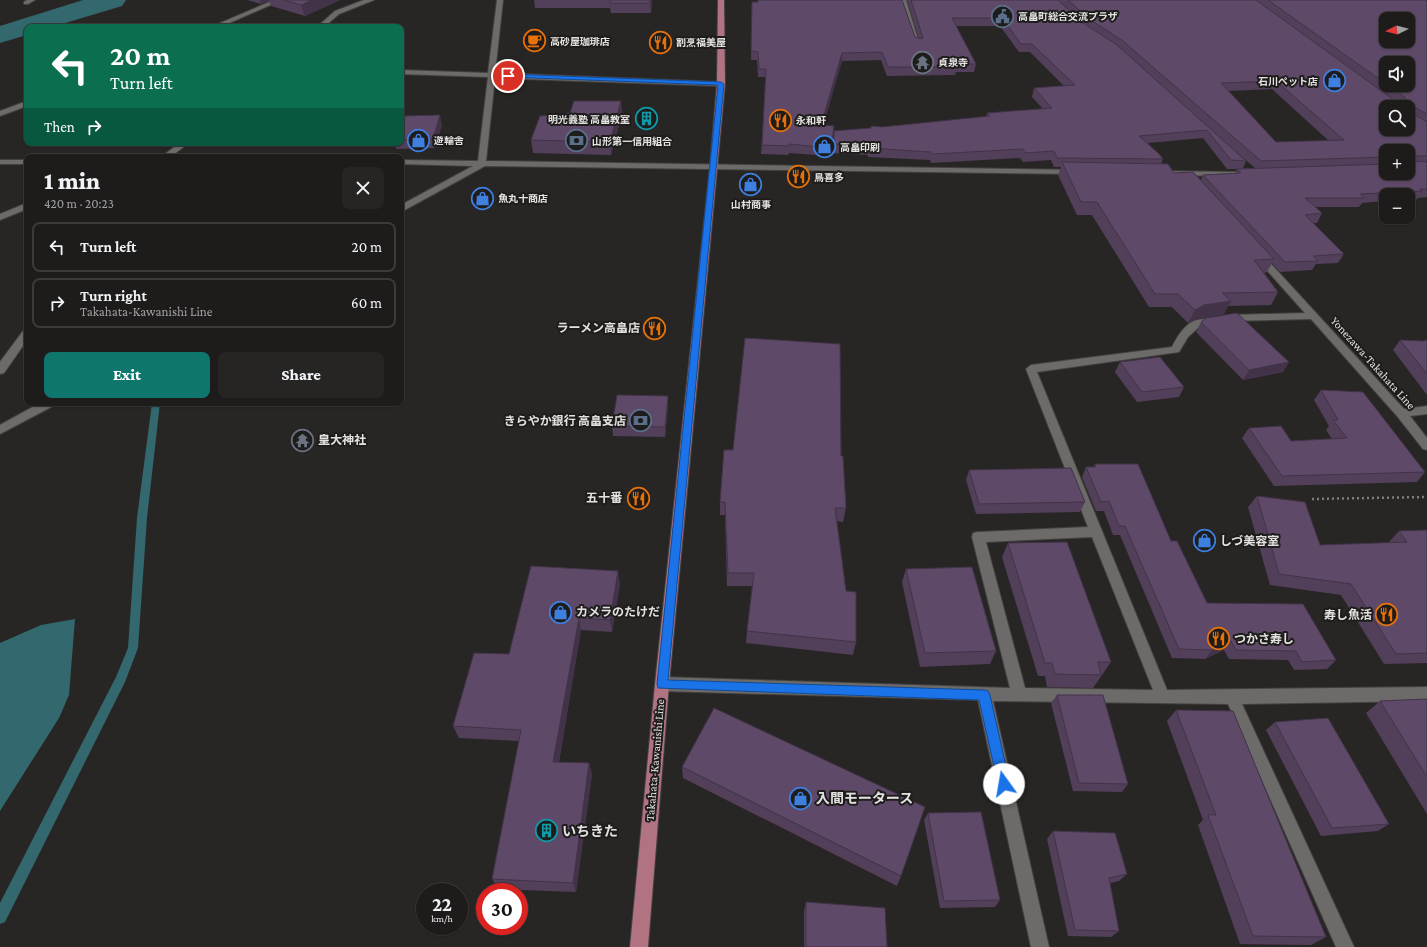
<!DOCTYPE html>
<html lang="en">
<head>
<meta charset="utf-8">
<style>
  :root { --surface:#1e1c1b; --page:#262524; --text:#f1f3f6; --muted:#a1a1a3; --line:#3c3a3a; --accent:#0f766e }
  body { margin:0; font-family:"Crimson Pro","Noto Sans JP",serif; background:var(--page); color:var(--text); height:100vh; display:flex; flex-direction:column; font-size:15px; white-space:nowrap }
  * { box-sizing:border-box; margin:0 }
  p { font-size:13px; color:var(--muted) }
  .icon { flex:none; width:22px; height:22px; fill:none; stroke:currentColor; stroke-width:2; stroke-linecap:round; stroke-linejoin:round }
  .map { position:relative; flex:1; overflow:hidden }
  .sheet { position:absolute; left:24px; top:154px; width:380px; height:252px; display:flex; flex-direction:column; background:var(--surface); border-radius:8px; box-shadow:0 1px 3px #0004,0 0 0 1px var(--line) }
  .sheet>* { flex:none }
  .guide { position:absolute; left:24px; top:24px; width:380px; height:122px; border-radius:8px; box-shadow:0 1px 3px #0004,0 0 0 1px var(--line); background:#0b6e4f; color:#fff; overflow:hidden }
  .needle { width:26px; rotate:264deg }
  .controls { position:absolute; left:1379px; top:12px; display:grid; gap:8px }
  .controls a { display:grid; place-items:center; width:36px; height:36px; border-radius:8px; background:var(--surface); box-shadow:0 1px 3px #0004,0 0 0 1px var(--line); font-size:20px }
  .speed { position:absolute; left:416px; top:883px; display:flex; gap:8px; font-size:20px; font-weight:700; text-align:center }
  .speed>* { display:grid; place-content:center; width:52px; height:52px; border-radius:50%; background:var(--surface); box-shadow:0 1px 3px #0004,0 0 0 1px var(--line); line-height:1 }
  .speed small { font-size:10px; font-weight:400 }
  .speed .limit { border:6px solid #d22; background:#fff; color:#111 }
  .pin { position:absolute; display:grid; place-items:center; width:34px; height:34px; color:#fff; margin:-17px; border:2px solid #fff; border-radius:50%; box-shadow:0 1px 4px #0007 }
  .me { position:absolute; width:44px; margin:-22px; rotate:347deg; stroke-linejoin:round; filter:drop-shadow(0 0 3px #0008) }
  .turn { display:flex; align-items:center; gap:14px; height:84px; padding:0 20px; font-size:18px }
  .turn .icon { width:52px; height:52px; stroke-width:2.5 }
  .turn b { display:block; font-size:28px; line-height:34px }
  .then { display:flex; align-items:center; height:38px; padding:0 20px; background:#0003; gap:8px; font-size:15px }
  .round { display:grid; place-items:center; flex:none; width:42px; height:42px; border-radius:8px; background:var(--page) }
  .overview { display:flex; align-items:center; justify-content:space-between; height:68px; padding:0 20px }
  h1 { font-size:24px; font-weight:800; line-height:30px }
  .button { display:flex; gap:8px; margin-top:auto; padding:8px 20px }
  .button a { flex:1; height:46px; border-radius:8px; background:var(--accent); color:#fff; font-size:16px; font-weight:800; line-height:46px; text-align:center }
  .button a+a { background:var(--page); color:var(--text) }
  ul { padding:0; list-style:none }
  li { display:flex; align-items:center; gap:12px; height:50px; margin:0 8px 6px; padding:0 12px; border:2px solid var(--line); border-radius:8px }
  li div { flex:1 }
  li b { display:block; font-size:15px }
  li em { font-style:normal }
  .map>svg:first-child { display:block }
  .water { fill:#33686f }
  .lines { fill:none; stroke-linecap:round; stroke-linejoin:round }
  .stream { fill:#33686f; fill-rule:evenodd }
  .river { fill:#33686f; fill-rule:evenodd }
  .minor-casing { stroke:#434241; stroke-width:2 }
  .major-casing { stroke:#434241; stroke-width:2 }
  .path { stroke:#7f7e7c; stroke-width:2.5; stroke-dasharray:2 3; stroke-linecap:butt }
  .minor { fill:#6d6b69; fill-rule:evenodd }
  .major { fill:#b17282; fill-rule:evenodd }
  .wall { fill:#523f59; fill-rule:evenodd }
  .shaded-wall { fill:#423349 }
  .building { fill:#5f4968; stroke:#423349; fill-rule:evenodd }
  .route { fill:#1a73e8; stroke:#114b97 }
  .labels { text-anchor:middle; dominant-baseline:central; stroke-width:4; stroke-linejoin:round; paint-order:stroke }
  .far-poi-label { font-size:10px; font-weight:bold; fill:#e3e2e1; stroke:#1e1d1b; text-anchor:start }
  .poi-label { font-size:12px; font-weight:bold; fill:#e3e2e1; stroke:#1e1d1b; text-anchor:end }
  .street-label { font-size:12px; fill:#e3e2e1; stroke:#1e1d1b }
  .near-poi-label { font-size:14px; font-weight:bold; fill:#e3e2e1; stroke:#1e1d1b; text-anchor:start }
</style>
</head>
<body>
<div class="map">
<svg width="1427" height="947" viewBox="0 0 1427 947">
  <rect width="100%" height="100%" fill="#282624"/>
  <path class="water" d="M75,619l-6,76 -10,23 -59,93v-168l41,-18z"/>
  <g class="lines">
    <path class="stream" d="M152,403h8l-13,115 -9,130 -13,34 -120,240 -5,2v-21l116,-226 12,-29 9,-130z"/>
    <path class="river" d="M83,0h43l-4,6 -70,21h-25v8l-27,8v-17z"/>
    <defs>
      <g id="minor">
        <path d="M27,0h8l-7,4h-4v-2z"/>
        <path d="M274,0h8l-62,27h-9z"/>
        <path d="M364,0h10l-35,14 -15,13h-7l18,-16z"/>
        <path d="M497,0h6l-8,73 226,9 4,2 -4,2 -226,-8 -9,83 590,9 4,2 -4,2 -591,-8 -84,46v-7l72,-39 -72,-2v-4l77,1 10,-84 -87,-3v-4l87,3z"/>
        <path d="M900,0h6l14,46 -5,-1z"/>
        <path d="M27,101v5l-27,10v-5z"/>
        <path d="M180,143h9l-19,14h-9z"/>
        <rect x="0" y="160" width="27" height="4"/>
        <path d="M1155,171l85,1 4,2 -4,2 -82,-1h-3z"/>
        <path d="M27,203v6l-27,11v-6z"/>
        <path d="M1259,253l3,1 142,155 23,-3v8l-17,2 17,22v12l-4,-1 -26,-33 -86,-97 -82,2 -29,5 -12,11 -9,15 -142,20 130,318 260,-3v14l-185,3 112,243h-18l-108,-243 -235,-3 56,246h-18l-53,-247 -316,-9 -5,-2 -2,-5 2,-5 5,-2 348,11 -38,-151 1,-4 5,-1 110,-5 -62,-158 5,-4 141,-18c5,-10 13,-24 25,-27l32,-5 76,-2 -49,-55v-4zM1092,537l61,153 -128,-2 -39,-146z"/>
        <path d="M27,330v10l-23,33 -4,1v-12l23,-31z"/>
        <path d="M40,403h15l-2,3 -53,28v-9z"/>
      </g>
      <path id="major" d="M718,0h6l1,84 -56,600 -21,263h-18l25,-263 55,-518 7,-82z"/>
    </defs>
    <use href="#minor" class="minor-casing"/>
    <use href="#major" class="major-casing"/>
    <path class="path" d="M1312,499l115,-2"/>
    <use href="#minor" class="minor"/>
    <use href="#major" class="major"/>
  </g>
  <g class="wall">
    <path d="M247,0h93l-35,16 -34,-10 -2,-5 -8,3z"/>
    <path d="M534,0h118l-1,13h-40l-1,-5h-75z"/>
    <path d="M758,0h144l13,37 4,2 -12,-39h520v197l-9,1 -2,2h-8v-5h-22v6l-24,2 -3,4h-44l7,6 -5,10h-4l31,31 -6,9 -22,1 -4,6 -32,2 -8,-9 -5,9 -3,1 14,19 -7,13 -43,1 -4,8 -27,5 -9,4 -16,-16h-23l-57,-92h-15l-19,-40 3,-8h-7l-3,-7 -28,2 -3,-4 -89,5 -1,-3 -62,-3v-2l-35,-2v-13l1,-9 48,-4 104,-10 1,-4 56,-4 -11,-12 2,-9 30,-2 -34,-34h-11l-19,-26h-44l20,38 -2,8h-18l-1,3 -68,1 -6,-16 -39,1 -19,64 11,10 -4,21 -41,-3 -1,2 -27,-1 5,-77h-8l-1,-17h-6l1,-58h6zM1386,63l22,22h-22zM1272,89l57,52 -53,1 -47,-51zM1203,138l24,31h10l-2,4 -32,2 -2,5 -27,-7 -13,-9 2,-5 -15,-16zM1234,150l21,18h-12l3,-7zM1386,151l22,22h-22z"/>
    <path d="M621,101l1,13 -11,41 -78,-2 -2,-13 39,-27z"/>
    <path d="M401,120l41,5 -7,23 -39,1 -2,-6h7z"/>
    <path d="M1201,322l88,40 -6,10 -40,8 -47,-48z"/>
    <path d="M1400,340l23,1 4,-1v55l-34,-45z"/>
    <path d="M1120,362l64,25 -5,10 -42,5 -22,-30z"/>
    <path d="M1321,390l104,82 -8,10 -143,4 -32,-48 7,-10 42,13 41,-2 -6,-9 3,-4 -15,-26z"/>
    <path d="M668,396v9l-3,32 -52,-1 -1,-10z"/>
    <path d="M733,450l108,6 5,52 -3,14 -6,-1 9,70 10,51 -3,13 -107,-12 1,-12 5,-45h-25l-2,-71h-5v-13z"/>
    <path d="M1095,464l76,77 36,62 129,57 -9,9 -33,1 -6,-10 -59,-1 -5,-9 -19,9 -33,-1 -52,-123h-7l-9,-24h-8l-14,-34 4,-10h7z"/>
    <path d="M969,470l116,32 -5,10 -104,2 -10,-34z"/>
    <path d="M1257,496l63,49 68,-2 11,-12 28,-1v133l-43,1 -43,-69 -71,-10 -22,-78z"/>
    <path d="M1008,543l103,119 -18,26 -46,-1 -2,-11h-7l-36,-119z"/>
    <path d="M906,569l90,82 -6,13 -70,3 -18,-85z"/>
    <path d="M620,584l-8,48 -31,-2 -22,132 30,1 3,11 -16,118 -78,-3 -6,-10 27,-138 -60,-3 -6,-12 56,-72z"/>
    <path d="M1057,695l71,89 -6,8 -49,-1 -22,-88z"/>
    <path d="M1427,699v115l-61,-101 14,-12z"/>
    <path d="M1176,710l150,227 -15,8 -71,-1 -42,-119 5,-5 -36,-99z"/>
    <path d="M1275,722l114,102 -11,7 -57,5 -55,-106z"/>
    <path d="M682,767l219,109 -4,10 -214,-108z"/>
    <path d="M928,813l72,87 -5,7 -55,1 -16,-88z"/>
    <path d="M1053,831l74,43 -8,7 -9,2 9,48 -8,6 -43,-1 -21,-97z"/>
    <path d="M806,902l81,45h-83v-36z"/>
  </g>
  <g class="shaded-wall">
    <path d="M260,0h9v1l-8,3z"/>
    <path d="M312,0h28l-35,16 -4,-11z"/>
    <path d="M650,0h2l-1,13 -1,-10z"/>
    <path d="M842,53v8l-21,73v-9z"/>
    <path d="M621,101l1,13 -11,41 -1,-13z"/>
    <path d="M440,115l2,10 -7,23 -2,-9z"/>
    <path d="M1231,301l-7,13 -27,5 -9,4 7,-13 9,-5z"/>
    <path d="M1289,362l-6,10 -40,8 6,-10z"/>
    <path d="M668,396v9l-3,32v-10z"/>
    <path d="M618,571l2,13 -8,48 -2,-12z"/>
    <path d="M579,618l2,12 -24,142 -4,-10z"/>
    <path d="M1231,641l-7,9 -19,9 7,-9z"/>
    <path d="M589,763l3,11 -16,118 -3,-9z"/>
  </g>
  <g class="building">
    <path d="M284,0h28l-11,5z"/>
    <rect x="610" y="0" width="40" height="3"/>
    <path d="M758,0h144l13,37 7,2 1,-1 -12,-38h147l25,23 34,22 129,116 -15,-1 -24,-30 -68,6 20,18 4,5 -106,-1 -3,-7 -29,2 -2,-4 -90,5 -2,-2 -62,-4v-1l-35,-3v-13l37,-3v-2l11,1 108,-11 -3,-3 65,-5 -18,-20 41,-3 -43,-41h-11l-19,-26h-50l24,46h-21l2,3h-69l-6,-15 -40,1 -21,72 13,1 -3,22 -42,-4v2l-27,-1 4,-76h-7l-1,-17 -7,-1 1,-49h6z"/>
    <path d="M1068,0h188l138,100h11v-3l-17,-12h20v-22h-22v21l-118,-84h159v114l-15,-8v7l15,9v34h-13l-2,5 15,1v27h-7l2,2 -62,3 4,4h-59l17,15 -17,2 39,39 -31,2 5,5 -33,1 -82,-87 38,-2 -4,-4 149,-5v9h22v-22h-22v6l-125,4 -138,-120 -34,-22zM1386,19h22v22h-22zM1276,81l68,59 -68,2 -55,-59zM1386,107h22v22h-22z"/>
    <path d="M574,101h47l-11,41 -79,-2 9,-24 30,-3z"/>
    <path d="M440,115l-7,24 -32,1v-20l2,-4z"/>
    <path d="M1062,162l106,2 6,9 19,-1 81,87 -20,1 24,32 -56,1 9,8 -27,4 -9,5 -17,-16h-23l-58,-92h-16z"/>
    <path d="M1237,313l52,49 -40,8 -48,-48 5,-4z"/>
    <path d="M745,338l95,6 1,112h2l3,52h-11l11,83 10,1v50l-109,-11 7,-58h-26l-3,-71h-5l4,-52h9z"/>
    <path d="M1400,340l23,1 4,-1v34z"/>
    <path d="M1160,357l24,30 -42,5 -22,-30z"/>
    <path d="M1321,390l42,2 62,80 -143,4 -33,-48 32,-2 10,15 56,-3 -14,-18h5z"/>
    <path d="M617,395l51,1 -3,31 -53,-1z"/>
    <path d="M1095,464h43l33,77h6l30,62 96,1 33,56 -34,2 -6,-11 -60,-1 -5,-9 -19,9 -33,-1 -54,-123h-6l-10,-25 -8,1 -15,-35h10z"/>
    <path d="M1071,468l14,34 -106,2 -10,-34z"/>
    <path d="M1257,496l48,6 15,43 87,-3 -8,-11 28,-1v123l-31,1 -45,-70 -72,-10z"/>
    <path d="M1067,542l44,120h-13l3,13 -46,-1 -3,-11h-7l-37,-120z"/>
    <path d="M531,566l87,5 -8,49 -31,-2 -26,144 36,1 -16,120 -81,-4 29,-149 -68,-4 21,-73 35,1z"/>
    <path d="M972,567l24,84 -71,2 -19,-84z"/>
    <path d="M1057,695h46l25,89 -49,-1z"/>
    <path d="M1427,699v78l-47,-76z"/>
    <path d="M714,708l211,99 -24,69 -219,-109z"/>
    <path d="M1176,710l57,1 93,226 -73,-1 -45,-121h8z"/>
    <path d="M1328,718l61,106 -57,4 -57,-106z"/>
    <path d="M981,812l19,88 -56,1 -16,-88z"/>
    <path d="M1053,831l62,2 12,41 -18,4 10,53 -44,-1z"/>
    <path d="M806,902l79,6 2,39h-81z"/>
  </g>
  <path class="route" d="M508,74l213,8 3,2 -56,596 316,10 4,1 2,4 20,89 -2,4 -4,2 -4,-2 -2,-4 -19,-84 -321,-12 -1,-4 61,-599 -212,-8z"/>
  <defs>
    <symbol id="civic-ring" viewBox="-11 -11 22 22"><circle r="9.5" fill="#1e1d1b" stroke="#5c6f8a" stroke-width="1.5"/><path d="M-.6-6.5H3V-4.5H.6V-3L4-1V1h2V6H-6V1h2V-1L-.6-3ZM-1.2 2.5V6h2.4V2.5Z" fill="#5c6f8a"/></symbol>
    <symbol id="cafe-ring" viewBox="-11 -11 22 22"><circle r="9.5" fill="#1e1d1b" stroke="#e8710a" stroke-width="1.5"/><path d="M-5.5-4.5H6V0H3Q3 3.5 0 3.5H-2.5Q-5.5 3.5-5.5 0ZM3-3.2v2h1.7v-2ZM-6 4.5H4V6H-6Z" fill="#e8710a"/></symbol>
    <symbol id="restaurant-ring" viewBox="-11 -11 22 22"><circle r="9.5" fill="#1e1d1b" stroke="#e8710a" stroke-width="1.5"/><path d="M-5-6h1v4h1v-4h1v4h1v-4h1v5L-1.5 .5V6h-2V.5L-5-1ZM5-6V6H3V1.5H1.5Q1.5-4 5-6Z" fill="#e8710a"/></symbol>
    <symbol id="temple-ring" viewBox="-11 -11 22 22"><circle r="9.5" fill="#1e1d1b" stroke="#6b7280" stroke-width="1.5"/><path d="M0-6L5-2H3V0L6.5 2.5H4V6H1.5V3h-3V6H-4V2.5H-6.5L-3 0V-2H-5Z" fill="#6b7280"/></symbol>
    <symbol id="shop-ring" viewBox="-11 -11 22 22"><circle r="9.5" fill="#1e1d1b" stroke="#3f7fe0" stroke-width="1.5"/><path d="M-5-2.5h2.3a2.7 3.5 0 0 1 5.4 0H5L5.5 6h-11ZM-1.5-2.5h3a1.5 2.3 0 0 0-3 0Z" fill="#3f7fe0"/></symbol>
    <symbol id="building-ring" viewBox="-11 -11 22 22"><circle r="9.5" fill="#1e1d1b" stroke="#0f9aa8" stroke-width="1.5"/><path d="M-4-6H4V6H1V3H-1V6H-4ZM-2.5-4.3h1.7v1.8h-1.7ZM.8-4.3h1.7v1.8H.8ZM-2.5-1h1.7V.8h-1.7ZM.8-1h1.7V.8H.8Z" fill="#0f9aa8"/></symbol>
    <symbol id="bank-ring" viewBox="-11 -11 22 22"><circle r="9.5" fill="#1e1d1b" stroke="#5c6f8a" stroke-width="1.5"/><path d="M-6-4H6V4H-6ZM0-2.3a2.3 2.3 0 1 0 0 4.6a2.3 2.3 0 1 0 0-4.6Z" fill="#5c6f8a"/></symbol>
  </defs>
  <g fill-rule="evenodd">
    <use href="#civic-ring" x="990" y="4" width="25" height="25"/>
    <use href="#cafe-ring" x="522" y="28" width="25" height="25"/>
    <use href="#restaurant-ring" x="648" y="30" width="25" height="25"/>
    <use href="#temple-ring" x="910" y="50" width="25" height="25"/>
    <use href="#shop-ring" x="1322" y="68" width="25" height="25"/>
    <use href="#building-ring" x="634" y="106" width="25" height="25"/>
    <use href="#restaurant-ring" x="768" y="108" width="25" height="25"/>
    <use href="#shop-ring" x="406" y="128" width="25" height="25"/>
    <use href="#bank-ring" x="564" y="128" width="25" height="25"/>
    <use href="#shop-ring" x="812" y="134" width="25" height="25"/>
    <use href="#restaurant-ring" x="786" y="164" width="25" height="25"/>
    <use href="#shop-ring" x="738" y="172" width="25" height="25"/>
    <use href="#shop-ring" x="470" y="186" width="25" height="25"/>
    <use href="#restaurant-ring" x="642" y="316" width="25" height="25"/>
    <use href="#bank-ring" x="628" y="408" width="25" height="25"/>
    <use href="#temple-ring" x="290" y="428" width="25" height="25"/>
    <use href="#restaurant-ring" x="626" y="486" width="25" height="25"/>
    <use href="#shop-ring" x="1192" y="528" width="25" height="25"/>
    <use href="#shop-ring" x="548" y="600" width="25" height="25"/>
    <use href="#restaurant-ring" x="1374" y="602" width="25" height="25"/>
    <use href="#restaurant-ring" x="1206" y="626" width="25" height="25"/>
    <use href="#shop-ring" x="788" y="786" width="25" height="25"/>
    <use href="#building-ring" x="534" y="818" width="25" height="25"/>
  </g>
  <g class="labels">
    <g class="far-poi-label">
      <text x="1018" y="16">高畠町総合交流プラザ</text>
      <text x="550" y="41">高砂屋珈琲店</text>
      <text x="676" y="42">割烹福美屋</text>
      <text x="938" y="62">貞泉寺</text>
      <text x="1318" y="81" text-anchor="end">石川ペット店</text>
      <text x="630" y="119" text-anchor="end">明光義塾 高畠教室</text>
      <text x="796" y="120">永和軒</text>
      <text x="434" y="140">遊輪舎</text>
      <text x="592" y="141">山形第一信用組合</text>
      <text x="840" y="147">高畠印刷</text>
      <text x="814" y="177">鳥喜多</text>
      <text x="498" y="198">魚丸十商店</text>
      <text x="751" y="204" text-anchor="middle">山村商事</text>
    </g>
    <g class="poi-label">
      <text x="640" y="328">ラーメン高畠店</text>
      <text x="626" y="421">きらやか銀行 高畠支店</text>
      <text x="318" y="440" text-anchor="start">皇大神社</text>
      <text x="622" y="498">五十番</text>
      <text x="1220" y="541" text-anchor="start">しづ美容室</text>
      <text x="576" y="612" text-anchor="start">カメラのたけだ</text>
      <text x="1372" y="615">寿し魚活</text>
      <text x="1234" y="639" text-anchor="start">つかさ寿し</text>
    </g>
    <g class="street-label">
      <text transform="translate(1373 363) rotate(48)">Yonezawa-Takahata Line</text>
      <text transform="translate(655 760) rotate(-85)">Takahata-Kawanishi Line</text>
    </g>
    <g class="near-poi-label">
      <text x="816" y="798">入間モータース</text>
      <text x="562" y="831">いちきた</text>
    </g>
  </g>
</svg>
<div class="controls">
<a><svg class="needle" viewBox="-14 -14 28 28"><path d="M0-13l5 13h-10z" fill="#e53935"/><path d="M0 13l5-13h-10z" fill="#a1a1a3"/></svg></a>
<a><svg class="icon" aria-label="sound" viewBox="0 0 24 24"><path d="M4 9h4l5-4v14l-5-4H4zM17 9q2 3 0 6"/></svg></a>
<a><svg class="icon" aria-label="search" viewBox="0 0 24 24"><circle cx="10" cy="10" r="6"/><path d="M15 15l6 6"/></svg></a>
<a>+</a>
<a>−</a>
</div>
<div class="speed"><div>22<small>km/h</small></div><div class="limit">30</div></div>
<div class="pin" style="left:508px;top:76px;background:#d93025"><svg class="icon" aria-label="arrive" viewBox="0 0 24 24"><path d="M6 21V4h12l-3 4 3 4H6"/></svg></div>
<svg class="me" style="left:1004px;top:784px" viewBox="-20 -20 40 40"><circle r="19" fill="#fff"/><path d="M0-13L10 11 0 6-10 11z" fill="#1a73e8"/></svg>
<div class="guide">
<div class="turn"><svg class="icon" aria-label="left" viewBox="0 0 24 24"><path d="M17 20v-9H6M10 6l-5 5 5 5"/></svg><div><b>20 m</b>Turn left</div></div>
<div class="then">Then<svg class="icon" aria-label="right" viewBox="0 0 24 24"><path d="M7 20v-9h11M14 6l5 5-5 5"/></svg></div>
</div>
<section class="sheet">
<div class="overview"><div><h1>1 min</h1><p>420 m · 20:23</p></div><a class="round"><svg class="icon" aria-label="close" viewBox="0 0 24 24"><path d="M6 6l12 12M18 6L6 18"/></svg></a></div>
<ul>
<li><svg class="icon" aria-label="left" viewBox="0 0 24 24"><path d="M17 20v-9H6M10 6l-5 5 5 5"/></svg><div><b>Turn left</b></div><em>20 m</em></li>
<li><svg class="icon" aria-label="right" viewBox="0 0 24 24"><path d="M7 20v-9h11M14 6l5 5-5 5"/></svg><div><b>Turn right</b><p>Takahata-Kawanishi Line</p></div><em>60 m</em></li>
</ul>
<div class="button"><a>Exit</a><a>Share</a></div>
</section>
</div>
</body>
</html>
